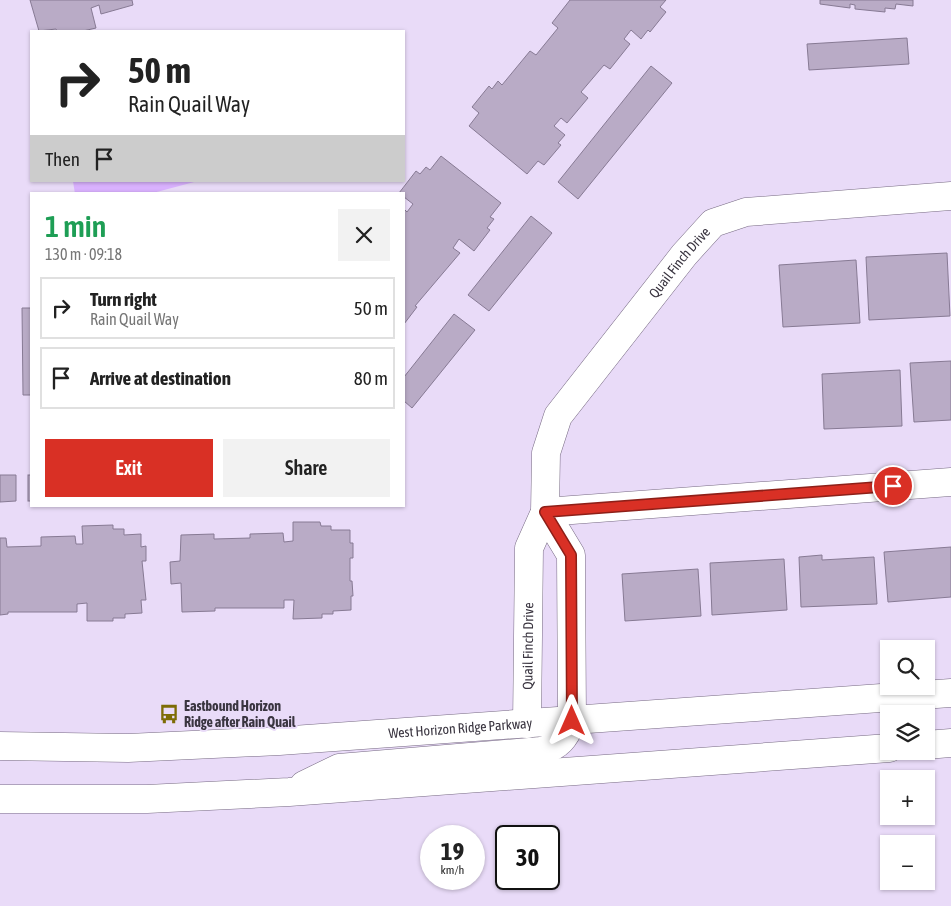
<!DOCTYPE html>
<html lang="en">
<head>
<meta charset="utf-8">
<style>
  :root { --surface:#fff; --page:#f2f2f2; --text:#222; --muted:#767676; --line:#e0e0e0; --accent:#d93025 }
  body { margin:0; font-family:"Asap Condensed",sans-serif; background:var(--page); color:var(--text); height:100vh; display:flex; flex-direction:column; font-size:19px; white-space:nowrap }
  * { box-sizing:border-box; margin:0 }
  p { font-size:16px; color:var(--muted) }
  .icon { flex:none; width:28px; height:28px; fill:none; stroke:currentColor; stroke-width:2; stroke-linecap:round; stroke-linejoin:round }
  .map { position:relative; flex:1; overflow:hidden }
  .panel { position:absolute; left:30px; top:192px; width:375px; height:315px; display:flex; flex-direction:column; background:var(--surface); border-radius:0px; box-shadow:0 1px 4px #0004 }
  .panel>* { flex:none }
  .top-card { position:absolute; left:30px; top:30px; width:375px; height:152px; border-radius:0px; box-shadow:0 1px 4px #0004; background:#fff; color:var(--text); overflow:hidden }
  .tools { position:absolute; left:880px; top:640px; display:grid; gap:10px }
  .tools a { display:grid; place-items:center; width:55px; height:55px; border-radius:0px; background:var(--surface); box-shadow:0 1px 4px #0004; font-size:25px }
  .speed { position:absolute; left:420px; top:825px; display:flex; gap:10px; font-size:25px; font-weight:700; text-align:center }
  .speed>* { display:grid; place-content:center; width:65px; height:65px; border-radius:50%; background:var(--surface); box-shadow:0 1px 4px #0004; line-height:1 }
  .speed small { font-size:12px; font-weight:400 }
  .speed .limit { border:2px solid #111; border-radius:8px; background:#fff; color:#111 }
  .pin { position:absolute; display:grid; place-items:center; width:42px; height:42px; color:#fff; margin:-21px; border:2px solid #fff; border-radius:50%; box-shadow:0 1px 5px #0007 }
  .me { position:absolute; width:55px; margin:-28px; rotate:0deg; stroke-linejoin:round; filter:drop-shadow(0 0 4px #0008) }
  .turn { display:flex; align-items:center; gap:18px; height:105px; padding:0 15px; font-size:22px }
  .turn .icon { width:65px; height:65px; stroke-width:2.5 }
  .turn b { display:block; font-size:35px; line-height:42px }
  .then { display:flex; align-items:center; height:48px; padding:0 15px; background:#0003; gap:10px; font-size:19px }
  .round { display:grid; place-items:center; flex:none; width:52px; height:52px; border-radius:0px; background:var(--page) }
  .headline { display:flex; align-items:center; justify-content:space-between; height:85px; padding:0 15px }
  h1 { font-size:30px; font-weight:600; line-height:38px; color:#1e9e55 }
  .primary-button { display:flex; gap:10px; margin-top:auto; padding:10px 15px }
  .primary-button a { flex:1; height:58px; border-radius:0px; background:var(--accent); color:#fff; font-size:20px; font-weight:600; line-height:58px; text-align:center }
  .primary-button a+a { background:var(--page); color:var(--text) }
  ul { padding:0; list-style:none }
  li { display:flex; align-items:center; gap:15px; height:62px; margin:0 10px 8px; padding:0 5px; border:2px solid var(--line); border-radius:0px }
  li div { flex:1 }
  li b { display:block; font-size:19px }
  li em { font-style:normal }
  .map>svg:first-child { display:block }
  .green { fill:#dab2ff }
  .building { fill:#b9abc6; stroke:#877a94 }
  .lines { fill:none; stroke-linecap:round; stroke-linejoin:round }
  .minor-casing { stroke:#776a83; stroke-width:29 }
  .major-casing { stroke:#776a83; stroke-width:29 }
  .minor { stroke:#fff; stroke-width:28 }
  .major { stroke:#fff; stroke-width:28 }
  .route-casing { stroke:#8d1f18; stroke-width:12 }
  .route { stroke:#d93025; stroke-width:9 }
  .labels { text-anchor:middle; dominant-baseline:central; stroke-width:4; stroke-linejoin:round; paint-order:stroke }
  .street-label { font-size:14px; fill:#3a3540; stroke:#e9dbf8 }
  .poi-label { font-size:14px; font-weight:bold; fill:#3a3540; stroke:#e9dbf8; text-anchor:start }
</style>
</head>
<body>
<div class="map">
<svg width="951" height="906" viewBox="0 0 951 906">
  <rect width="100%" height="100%" fill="#e9dbf8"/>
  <path class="green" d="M73,181h125l-49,13h-74z"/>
  <g class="building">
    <path d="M30,0h102l1,5 -32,9 -2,-9 -8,3 5,20 -13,3h-26l-1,-2 -17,2z"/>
    <path d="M570,0h96l-6,7 6,5 -16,20 -2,-2 -7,9 -10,-9 -7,9 6,5 -20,25 -6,-4 -23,27 7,6 -21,25 -6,-5 -7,8 11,9 -7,8 3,2 -17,20 -6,-4 -11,13 -58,-48 10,-13 -7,-6 17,-21 3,3 6,-8 4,4 28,-34 6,4 22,-27 -6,-5z"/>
    <path d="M820,0h93v6l-17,-2 -1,5 -10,-1v4l-30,-3v-4l-5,-1v4l-30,-4z"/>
    <path d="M907,38l2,26 -100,6 -2,-26z"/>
    <path d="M651,66l21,17 -94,116 -20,-17z"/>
    <path d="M441,156l60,47 -11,14 4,2 -7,9 3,2 -16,21 -15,-12 -6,9 7,5 -45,53 2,1 -13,17v-115l3,3 6,-8 -9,-7v-3l-5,-1 17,-22 4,3 6,-7 4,3z"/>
    <path d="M531,216l21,17 -63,78 -21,-16z"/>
    <path d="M947,253l3,63 -81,4 -3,-63z"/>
    <path d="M856,260l4,63 -77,4 -4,-62z"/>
    <path d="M22,308h9v87h-8z"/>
    <path d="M454,314l21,16 -63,78 -8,-7v-24z"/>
    <path d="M951,361v59l-37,2 -4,-59z"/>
    <path d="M900,370l2,56 -78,3 -2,-55z"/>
    <path d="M0,475h16v26l-16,1z"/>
    <rect x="28" y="475" width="3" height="26"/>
    <path d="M293,522h27l1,4h10v4h19v13h3v15h-3v23h2l1,15h-2v14l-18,1v3h-11v4l-29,1 1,-19h-10v8h-69v3l-33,1 -1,-29 -10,1 -1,-22 10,-1 1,-26 33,-1v5l36,-1v-4l33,-1 1,9 9,-1z"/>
    <path d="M113,525v4h11v6l17,-1v13l5,-1v15h-4l4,39h-5l1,13 -17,1v4h-12v3h-26v-18l-10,1v8h-69v2l-8,1v-77h6l1,9 34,-1v-9l34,-1 1,8h7l-1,-18z"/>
    <path d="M951,547v50l-63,5 -4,-50z"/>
    <path d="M822,555v5l52,-3 3,47 -76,3 -2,-50z"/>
    <path d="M784,559l3,51 -75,5 -2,-52z"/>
    <path d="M698,569l3,47 -76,5 -3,-47z"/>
  </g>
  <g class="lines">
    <defs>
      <g id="minor">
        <path d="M545,512l406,-30"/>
        <path d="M545,512l26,43 1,166"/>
        <path id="s1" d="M527,724l2,-176 16,-36 1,-59 12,-37 126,-161 29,-32 33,-11 205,-16"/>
      </g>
      <g id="major">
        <path d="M926,745l25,-2"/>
        <path id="s2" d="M0,746l128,2 151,-7 672,-48"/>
        <path d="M304,785l35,-17 202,-17c18,-5 24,-13 31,-30"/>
        <path d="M0,799h147l142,-7 600,-44"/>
      </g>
    </defs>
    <use href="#minor" class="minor-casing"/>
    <use href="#major" class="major-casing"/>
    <use href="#minor" class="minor"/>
    <use href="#major" class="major"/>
  </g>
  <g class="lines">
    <defs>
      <path id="route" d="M572,721l-1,-166 -26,-43 348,-26"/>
    </defs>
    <use href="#route" class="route-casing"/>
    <use href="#route" class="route"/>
  </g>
  <defs>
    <symbol id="bus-bare" viewBox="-9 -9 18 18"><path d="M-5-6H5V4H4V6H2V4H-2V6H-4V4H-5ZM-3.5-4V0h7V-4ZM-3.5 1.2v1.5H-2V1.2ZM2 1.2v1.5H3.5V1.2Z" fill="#7d6c06" stroke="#e9dbf8" stroke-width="2.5" paint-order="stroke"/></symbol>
  </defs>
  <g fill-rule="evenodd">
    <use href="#bus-bare" x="155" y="700" width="28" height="28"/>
  </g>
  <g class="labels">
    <g class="street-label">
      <text stroke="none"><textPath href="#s1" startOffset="509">Quail Finch Drive</textPath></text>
      <text stroke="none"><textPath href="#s1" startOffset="78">Quail Finch Drive</textPath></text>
      <text stroke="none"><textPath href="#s2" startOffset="461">West Horizon Ridge Parkway</textPath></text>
    </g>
    <g class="poi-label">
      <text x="184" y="706">Eastbound Horizon<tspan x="184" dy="16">Ridge after Rain Quail</tspan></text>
    </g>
  </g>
</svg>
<div class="tools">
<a><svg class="icon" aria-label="search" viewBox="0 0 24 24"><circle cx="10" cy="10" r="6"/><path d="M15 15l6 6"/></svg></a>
<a><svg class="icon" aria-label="layers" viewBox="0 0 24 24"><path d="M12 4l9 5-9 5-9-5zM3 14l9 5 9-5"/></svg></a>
<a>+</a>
<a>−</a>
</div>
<div class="speed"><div>19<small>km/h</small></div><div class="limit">30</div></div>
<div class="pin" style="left:893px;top:486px;background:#d93025"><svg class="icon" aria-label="arrive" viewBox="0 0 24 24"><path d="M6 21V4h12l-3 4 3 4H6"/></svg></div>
<svg class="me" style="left:572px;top:721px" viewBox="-20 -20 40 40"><path d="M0-17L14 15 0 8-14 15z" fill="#d93025" stroke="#fff" stroke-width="4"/></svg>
<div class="top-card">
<div class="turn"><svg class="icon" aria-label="right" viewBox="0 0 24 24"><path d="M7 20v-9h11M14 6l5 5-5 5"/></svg><div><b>50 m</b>Rain Quail Way</div></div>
<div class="then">Then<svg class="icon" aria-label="arrive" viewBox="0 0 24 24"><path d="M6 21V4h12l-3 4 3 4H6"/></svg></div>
</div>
<section class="panel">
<div class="headline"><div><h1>1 min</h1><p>130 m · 09:18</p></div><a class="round"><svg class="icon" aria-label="close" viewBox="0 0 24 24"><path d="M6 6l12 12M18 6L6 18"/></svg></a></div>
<ul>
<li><svg class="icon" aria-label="right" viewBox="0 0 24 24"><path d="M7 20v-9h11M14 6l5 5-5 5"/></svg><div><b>Turn right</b><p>Rain Quail Way</p></div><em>50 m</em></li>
<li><svg class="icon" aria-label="arrive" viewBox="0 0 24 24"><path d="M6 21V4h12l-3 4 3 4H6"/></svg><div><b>Arrive at destination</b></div><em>80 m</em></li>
</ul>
<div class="primary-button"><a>Exit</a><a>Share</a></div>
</section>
</div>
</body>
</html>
